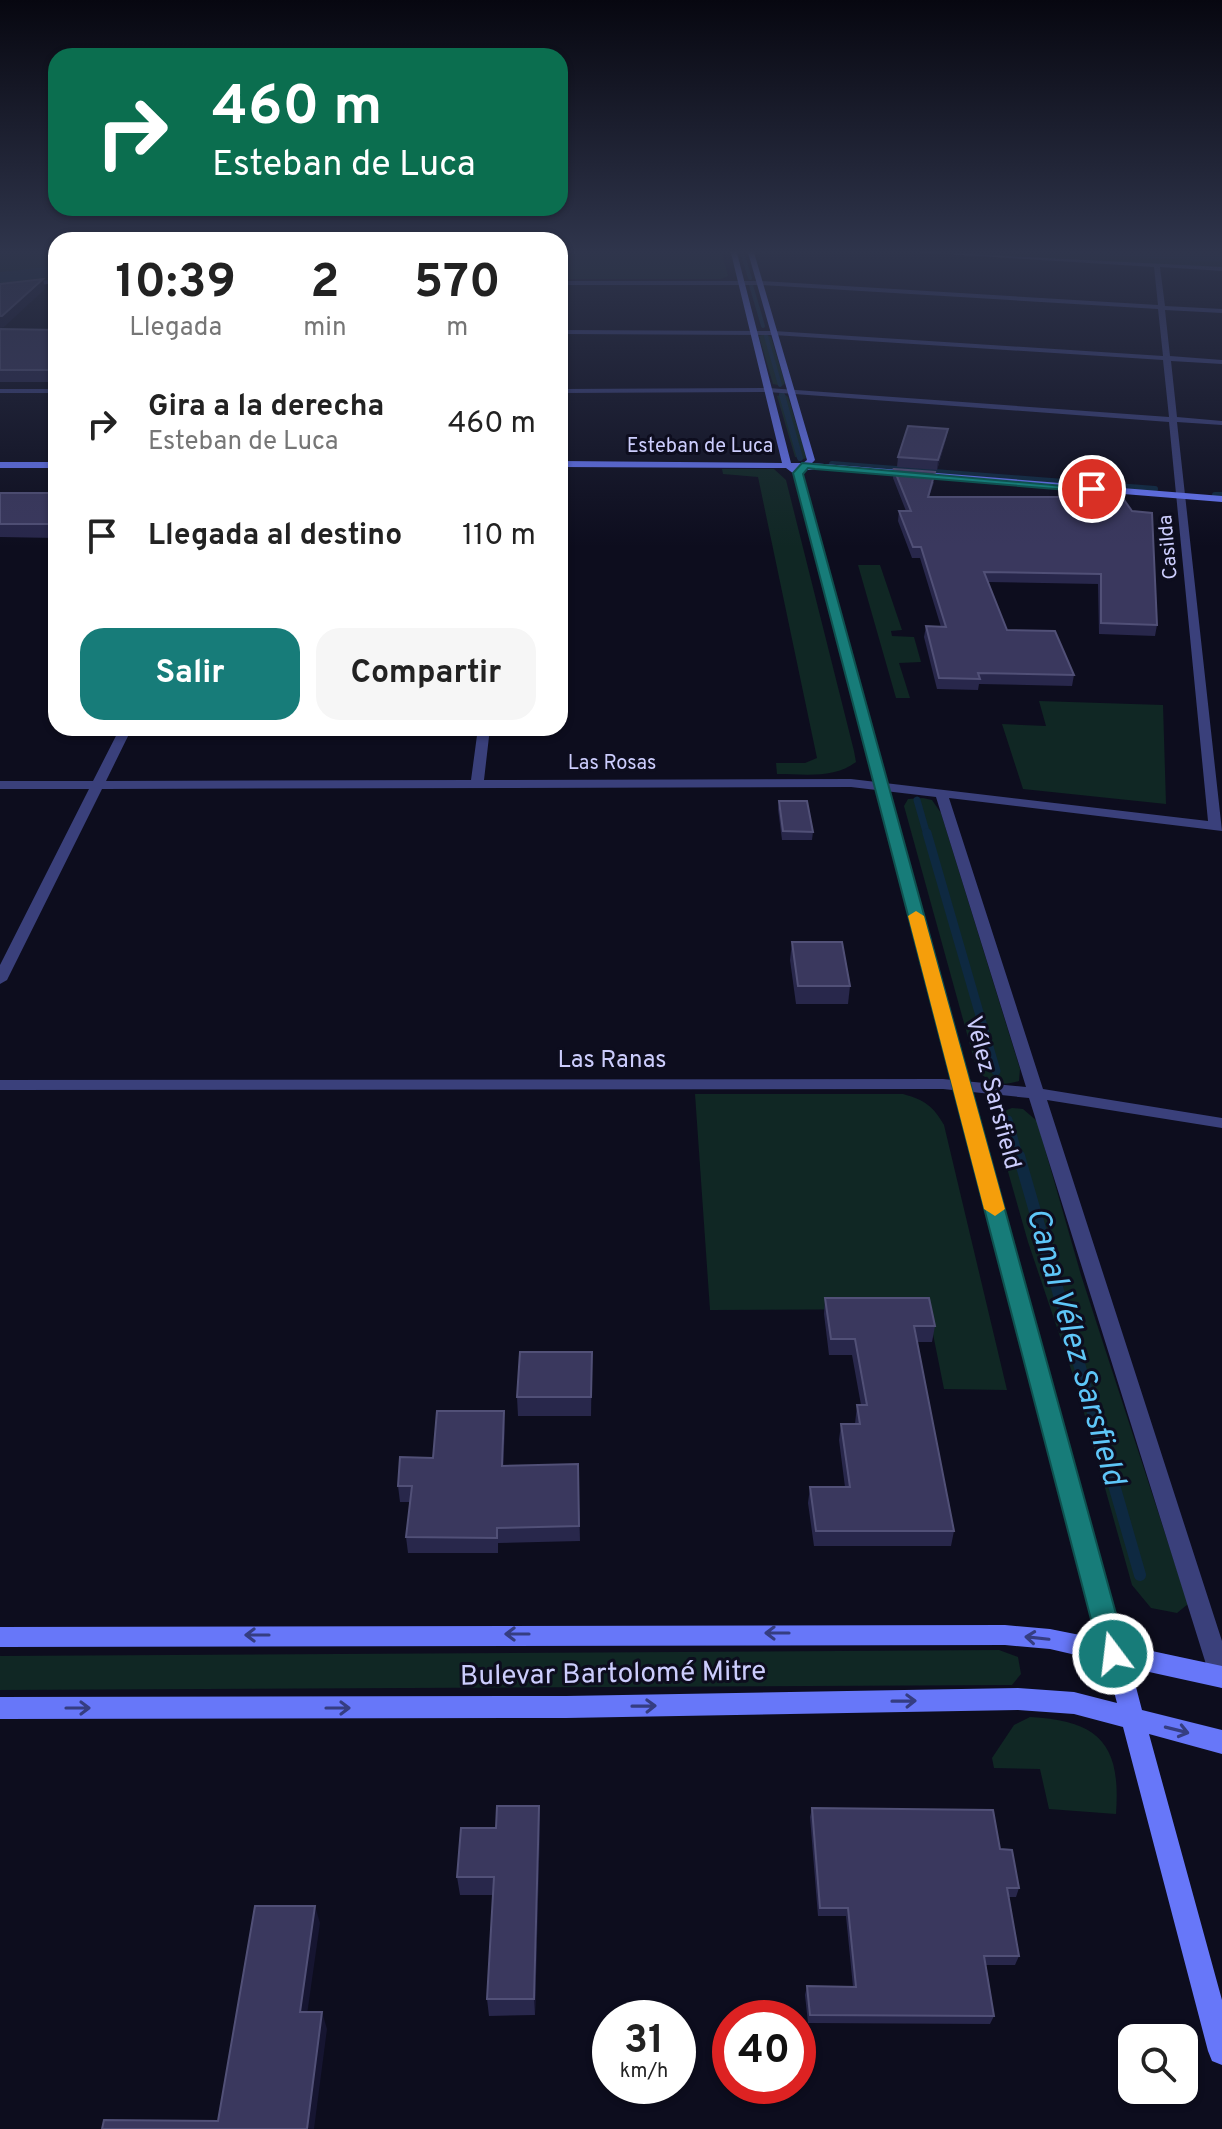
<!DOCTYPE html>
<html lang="es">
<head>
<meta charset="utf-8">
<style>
  :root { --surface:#fff; --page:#f6f6f6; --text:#222; --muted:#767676; --accent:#177c79 }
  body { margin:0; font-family:Overpass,sans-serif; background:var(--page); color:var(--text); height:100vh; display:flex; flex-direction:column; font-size:30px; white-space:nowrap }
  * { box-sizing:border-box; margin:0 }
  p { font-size:26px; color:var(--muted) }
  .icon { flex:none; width:44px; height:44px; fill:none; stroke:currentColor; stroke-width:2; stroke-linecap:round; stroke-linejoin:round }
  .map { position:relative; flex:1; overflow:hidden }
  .drawer { position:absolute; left:48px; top:232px; width:520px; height:504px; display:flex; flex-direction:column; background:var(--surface); border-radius:24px; box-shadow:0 2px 6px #0004 }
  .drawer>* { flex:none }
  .guide { position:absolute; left:48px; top:48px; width:520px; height:168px; border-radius:24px; box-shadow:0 2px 6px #0004; background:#0b6e4f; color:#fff; overflow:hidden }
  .buttons { position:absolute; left:1118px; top:2024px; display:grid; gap:16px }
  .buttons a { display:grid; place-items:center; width:80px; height:80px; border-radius:16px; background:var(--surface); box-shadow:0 2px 6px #0004; font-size:40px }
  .speed { position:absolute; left:592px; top:2000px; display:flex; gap:16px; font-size:40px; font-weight:700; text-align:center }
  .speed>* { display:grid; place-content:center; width:104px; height:104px; border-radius:50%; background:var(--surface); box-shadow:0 2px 6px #0004; line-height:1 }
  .speed small { font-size:20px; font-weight:400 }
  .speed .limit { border:12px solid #d22; background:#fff; color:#111 }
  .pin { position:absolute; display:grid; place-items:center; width:68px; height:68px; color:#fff; margin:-34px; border:4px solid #fff; border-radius:50%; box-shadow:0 2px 8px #0007 }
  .me { position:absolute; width:88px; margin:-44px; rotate:345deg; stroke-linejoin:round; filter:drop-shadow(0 0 6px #0008) }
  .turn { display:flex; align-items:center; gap:28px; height:168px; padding:0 32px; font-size:36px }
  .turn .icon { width:104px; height:104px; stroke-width:2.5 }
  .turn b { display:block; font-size:56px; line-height:68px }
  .eta { display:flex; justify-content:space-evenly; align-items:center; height:136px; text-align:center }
  .eta b { font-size:48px; font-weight:700; line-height:56px }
  .primary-button { display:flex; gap:16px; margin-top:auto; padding:16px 32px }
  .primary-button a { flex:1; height:92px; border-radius:24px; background:var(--accent); color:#fff; font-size:32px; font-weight:700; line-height:92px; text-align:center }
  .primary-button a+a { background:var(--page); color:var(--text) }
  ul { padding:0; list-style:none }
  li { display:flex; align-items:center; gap:24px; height:112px; padding:0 32px }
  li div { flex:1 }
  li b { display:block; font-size:30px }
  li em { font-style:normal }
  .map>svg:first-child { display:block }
  .green { fill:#102724 }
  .water { fill:#0e2941 }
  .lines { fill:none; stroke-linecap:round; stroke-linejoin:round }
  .stream-far4 { stroke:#0e2941; stroke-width:4 }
  .stream-far3 { stroke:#0e2941; stroke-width:6 }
  .stream-far2 { stroke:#0e2941; stroke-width:7 }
  .stream-far1 { stroke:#0e2941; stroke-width:9 }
  .stream { stroke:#0e2941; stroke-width:12 }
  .street { fill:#3a407b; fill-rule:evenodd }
  .secondary { fill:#6777f9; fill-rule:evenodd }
  .wall { fill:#28274b }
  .shaded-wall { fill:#161531 }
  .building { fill:#3a385e; stroke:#515077; stroke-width:2 }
  .oneway { stroke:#353d81 }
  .route { fill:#177c79; stroke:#0f514f; stroke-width:2 }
  .slow { fill:#f59e0b }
  .labels { text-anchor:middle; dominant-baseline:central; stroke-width:6; stroke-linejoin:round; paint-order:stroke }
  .far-street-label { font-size:20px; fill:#cccdfd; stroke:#0d0d1e }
  .street-label { font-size:24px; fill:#cccdfd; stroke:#0d0d1e }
  .near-street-label { font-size:28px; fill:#cccdfd; stroke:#0d0d1e }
  .near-water-label { font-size:32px; font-style:italic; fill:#5ec6f8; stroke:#0d0d1e }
</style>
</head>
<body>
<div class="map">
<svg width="1222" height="2129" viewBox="0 0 1222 2129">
  <rect width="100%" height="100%" fill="#0d0d1e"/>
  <g class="green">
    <path d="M0,249h56v32l-56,7z"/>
    <path d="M560,249h161l7,27 -7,3h-161z"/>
    <path d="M869,249h353v20z"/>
    <path d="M766,334l5,3 14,46 -3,3 -9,-2 -14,-48z"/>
    <path d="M784,394l4,3 19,60 -3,2 -9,-2 -18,-61z"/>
    <path d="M722,469h52l12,11 68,271 2,11c-22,17 -52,12 -79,12l-1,-11h29l12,-5 -59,-281 -35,-3z"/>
    <path d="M858,565h22l22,65 -11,1 1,5 22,1 7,25 -22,1 11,35h-14z"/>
    <path d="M1039,701l124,4 3,99 -143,-15 -21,-65 44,2z"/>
    <path d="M923,798l9,2 9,13 79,256 -1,12c-18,6 -29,2 -42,-11l-73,-264 4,-7z"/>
    <path d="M695,1094h208c22,6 30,12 41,31l63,265 -63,-1 -16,-80 -218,1z"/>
    <path d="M1012,1108l11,1 14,12 44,154 107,329 -11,9 -26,-5 -19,-23 -56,-201 -48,-142 -33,-116 4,-13z"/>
    <path d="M999,1650l19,7 3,17 -9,11 -1012,5v-34z"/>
    <path d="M1030,1717c70,4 91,27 86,97l-67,-5 -9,-40 -46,-1 -2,-10 22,-33z"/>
  </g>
  <g class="water">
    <path d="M999,249l223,2v11z"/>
    <path d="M56,266v10l-56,7v-11z"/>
  </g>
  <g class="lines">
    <g class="stream-far4">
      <path d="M741,249l9,29"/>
      <path d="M751,285l12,41"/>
      <path d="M766,336l14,49"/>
    </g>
    <g class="stream-far3">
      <path d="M782,395l18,63"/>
      <path d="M832,464l323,25"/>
      <path d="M1215,495h7"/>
    </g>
    <path class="stream-far2" d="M917,800l10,35"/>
    <g class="stream-far1">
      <path d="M927,833l69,238"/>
      <path d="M1008,1120l11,38"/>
    </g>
    <path class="stream" d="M1019,1156l121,419"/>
    <g class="street">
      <path d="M866,249l356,18v4l-62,-4 5,39 57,3v4l-57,-3 5,46 52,4v4l-51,-3 6,56 45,4v4l-45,-3 45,409 -273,-33 94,291 179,29v10l-175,-28 175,541v47l-8,-3 -4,-8 -181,-579 -86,-9 -943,1v-10l943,-1 83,8 -90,-290 -85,-10 -749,2 -95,191 -7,4v-19l89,-176h-89v-8h93l27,-53h12l-26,53 365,-1 7,-52h12l-6,52 367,-1 357,42 -39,-399 -401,-30 -208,1v-4l208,-1 401,29 -6,-57 -389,-25 -214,-1v-4l214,1 389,25 -5,-47 -398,-24h-200v-4h200l398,24 -4,-38z"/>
      <path d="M56,279v4l-56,7v-4z"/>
      <rect x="0" y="389" width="56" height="4"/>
    </g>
    <g class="secondary">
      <path d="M730,249h6l55,214h12l4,-3 -60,-211h6l62,211 -3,3 410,33v6l-407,-33 -14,2 323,1174 98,21v22l-91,-20 11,42 80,20v24l-73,-20 73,266v65l-10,-4 -4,-10 -85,-324 -49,-13 -56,-4 -452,8 -566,1v-22l566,-1 452,-8 56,4 43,11 -11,-41 -56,-13 -45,-4 -1005,2v-20l1005,-2 45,4 50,10 -306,-1165 -8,-6 -226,-1v-6l222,2z"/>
      <rect x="0" y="462" width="56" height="6"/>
    </g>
  </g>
  <g class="wall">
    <path d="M0,329l56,1v52h-56z"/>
    <path d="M948,429l-2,10 -9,31 -40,-3 1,-10z"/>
    <path d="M894,469l40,13 -5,15h193l35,128 -2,11 -56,-2 -1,-50 -110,-2 19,48 67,45 -2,11 -93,-2 -1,6 -41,-1 -13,-52 2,-11 15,1 -21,-69h-8l-14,-37 1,-10h7l-13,-33z"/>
    <path d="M0,493h56v45l-56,-1z"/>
    <path d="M779,801l34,31 -1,8h-30l-4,-31z"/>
    <path d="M792,942l58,44 -2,18h-52l-6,-44z"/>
    <path d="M825,1298l110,28 -3,16h-15l37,189 -3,15h-137l-6,-43 2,-16h35l-6,-47 2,-16h14l2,-19h4l-9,-50h-23l-5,-41z"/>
    <path d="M592,1352l-1,64h-73l-1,-19z"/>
    <path d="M505,1426l-2,40 75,-2 2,77 -82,2v10h-90l-2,-16 4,-35h-10l-2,-16 35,-28z"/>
    <path d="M539,1806l1,18 -5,191 -46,1 -2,-17 6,-104h-33l-3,-18 39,-49z"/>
    <path d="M812,1808l188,41 19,39 -3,9h-7l10,59 -4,9h-29l8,51 -4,8 -182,-1 -3,-28 2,-9 46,1 -7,-71h-28l-8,-99z"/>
  </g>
  <g class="shaded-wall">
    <path d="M43,279l2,10 -41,38 -4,1v-12z"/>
    <path d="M948,429l-2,10 -9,31 1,-10z"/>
    <path d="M504,1411l1,15 -2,55 -1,-15z"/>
    <path d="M539,1806l1,18 -5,191 -1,-16z"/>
    <path d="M315,1906l5,17 -15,106 -5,-17z"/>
    <path d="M322,2012l5,17 -13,100h-7z"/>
  </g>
  <g class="building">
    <path d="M43,279l-41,37h-2v-32z"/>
    <path d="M0,329l56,1v40h-56z"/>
    <path d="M908,426l40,3 -10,31 -40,-3z"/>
    <path d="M894,469l41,3 -7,25h194l10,14 20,2 5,112 -56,-2v-49l-117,-2 23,58 48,1 19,44 -96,-2 2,6 -41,-1 -13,-52 20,1 -25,-80h-8l-14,-36h12z"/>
    <rect x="0" y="493" width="56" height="31"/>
    <path d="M779,801h28l6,31 -30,-1z"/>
    <path d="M792,942h50l8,44h-52z"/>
    <path d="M825,1298h104l6,28h-21l40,205h-138l-6,-44h40l-9,-63h19l-3,-19h10l-12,-66h-24z"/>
    <path d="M520,1352h72l-1,45h-74z"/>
    <path d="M437,1411h67l-2,55 76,-2 1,62 -82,2v10l-91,-1 6,-51h-14l2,-29 33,1z"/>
    <path d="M497,1806h42l-5,193h-47l7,-122h-37l4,-49h35z"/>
    <path d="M812,1808l181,2 7,39 12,1 7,38h-12l12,68h-35l10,60 -184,-1 -3,-29 49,1 -8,-79h-28z"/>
    <path d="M255,1906h60l-15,106h22l-15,117h-205l2,-9 114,1z"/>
  </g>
  <defs><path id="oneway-shaft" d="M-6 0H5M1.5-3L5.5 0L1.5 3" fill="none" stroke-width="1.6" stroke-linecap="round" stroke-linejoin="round" transform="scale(2)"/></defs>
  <g class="oneway">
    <use href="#oneway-shaft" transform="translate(777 1633) rotate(-180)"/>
    <use href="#oneway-shaft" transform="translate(517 1634) rotate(180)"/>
    <use href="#oneway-shaft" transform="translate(257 1635) rotate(180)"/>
    <use href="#oneway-shaft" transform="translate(1037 1638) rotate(-174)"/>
    <use href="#oneway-shaft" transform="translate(904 1701) rotate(-1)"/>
    <use href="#oneway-shaft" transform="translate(644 1706) rotate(-1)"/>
    <use href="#oneway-shaft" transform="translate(78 1708)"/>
    <use href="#oneway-shaft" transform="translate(338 1708)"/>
    <use href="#oneway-shaft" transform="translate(1177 1730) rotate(14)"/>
  </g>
  <linearGradient id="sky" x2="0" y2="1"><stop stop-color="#070710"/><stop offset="0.46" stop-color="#2f354c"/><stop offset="1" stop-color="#2f354c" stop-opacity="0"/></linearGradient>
  <rect width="1222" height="547" fill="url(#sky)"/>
  <path class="route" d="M802,463l295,26 -5,3 -277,-23 -7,-1 -5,6 324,1180 -4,8 -10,4 -9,-4 -4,-8 -307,-1181z"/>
  <path class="slow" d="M916,911l8,5 81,293 -10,7 -11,-7 -76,-293z"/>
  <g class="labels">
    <g class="far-street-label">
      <text x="700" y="447">Esteban de Luca</text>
      <text transform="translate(1169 547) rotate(-95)">Casilda</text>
      <text x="612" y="764">Las Rosas</text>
    </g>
    <g class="street-label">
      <text x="612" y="1061">Las Ranas</text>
      <text transform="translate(992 1093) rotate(75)">Vélez Sarsfield</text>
    </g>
    <g class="near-street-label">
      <text transform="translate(613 1675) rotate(-1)">Bulevar Bartolomé Mitre</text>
    </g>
    <g class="near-water-label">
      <text transform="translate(1074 1347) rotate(74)">Canal Vélez Sarsfield</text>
    </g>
  </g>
</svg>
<div class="buttons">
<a><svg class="icon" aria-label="search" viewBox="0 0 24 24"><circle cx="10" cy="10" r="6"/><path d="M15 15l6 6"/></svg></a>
</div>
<div class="speed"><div>31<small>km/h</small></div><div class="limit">40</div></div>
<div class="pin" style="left:1092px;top:489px;background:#d93025"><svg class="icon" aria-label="arrive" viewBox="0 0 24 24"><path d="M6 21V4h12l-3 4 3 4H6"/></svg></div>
<svg class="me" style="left:1113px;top:1654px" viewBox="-20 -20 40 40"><circle r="17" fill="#177c79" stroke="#fff" stroke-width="3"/><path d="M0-11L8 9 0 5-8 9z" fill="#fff"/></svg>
<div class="guide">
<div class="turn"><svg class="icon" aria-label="right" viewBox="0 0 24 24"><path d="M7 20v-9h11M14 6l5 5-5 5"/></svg><div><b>460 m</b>Esteban de Luca</div></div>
</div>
<section class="drawer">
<div class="eta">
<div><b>10:39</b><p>Llegada</p></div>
<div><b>2</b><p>min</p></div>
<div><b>570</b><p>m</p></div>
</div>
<ul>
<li><svg class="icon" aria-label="right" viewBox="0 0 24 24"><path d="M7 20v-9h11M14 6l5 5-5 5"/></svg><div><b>Gira a la derecha</b><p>Esteban de Luca</p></div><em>460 m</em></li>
<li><svg class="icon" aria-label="arrive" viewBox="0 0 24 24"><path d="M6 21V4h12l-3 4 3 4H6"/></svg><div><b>Llegada al destino</b></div><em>110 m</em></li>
</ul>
<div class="primary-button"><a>Salir</a><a>Compartir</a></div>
</section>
</div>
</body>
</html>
